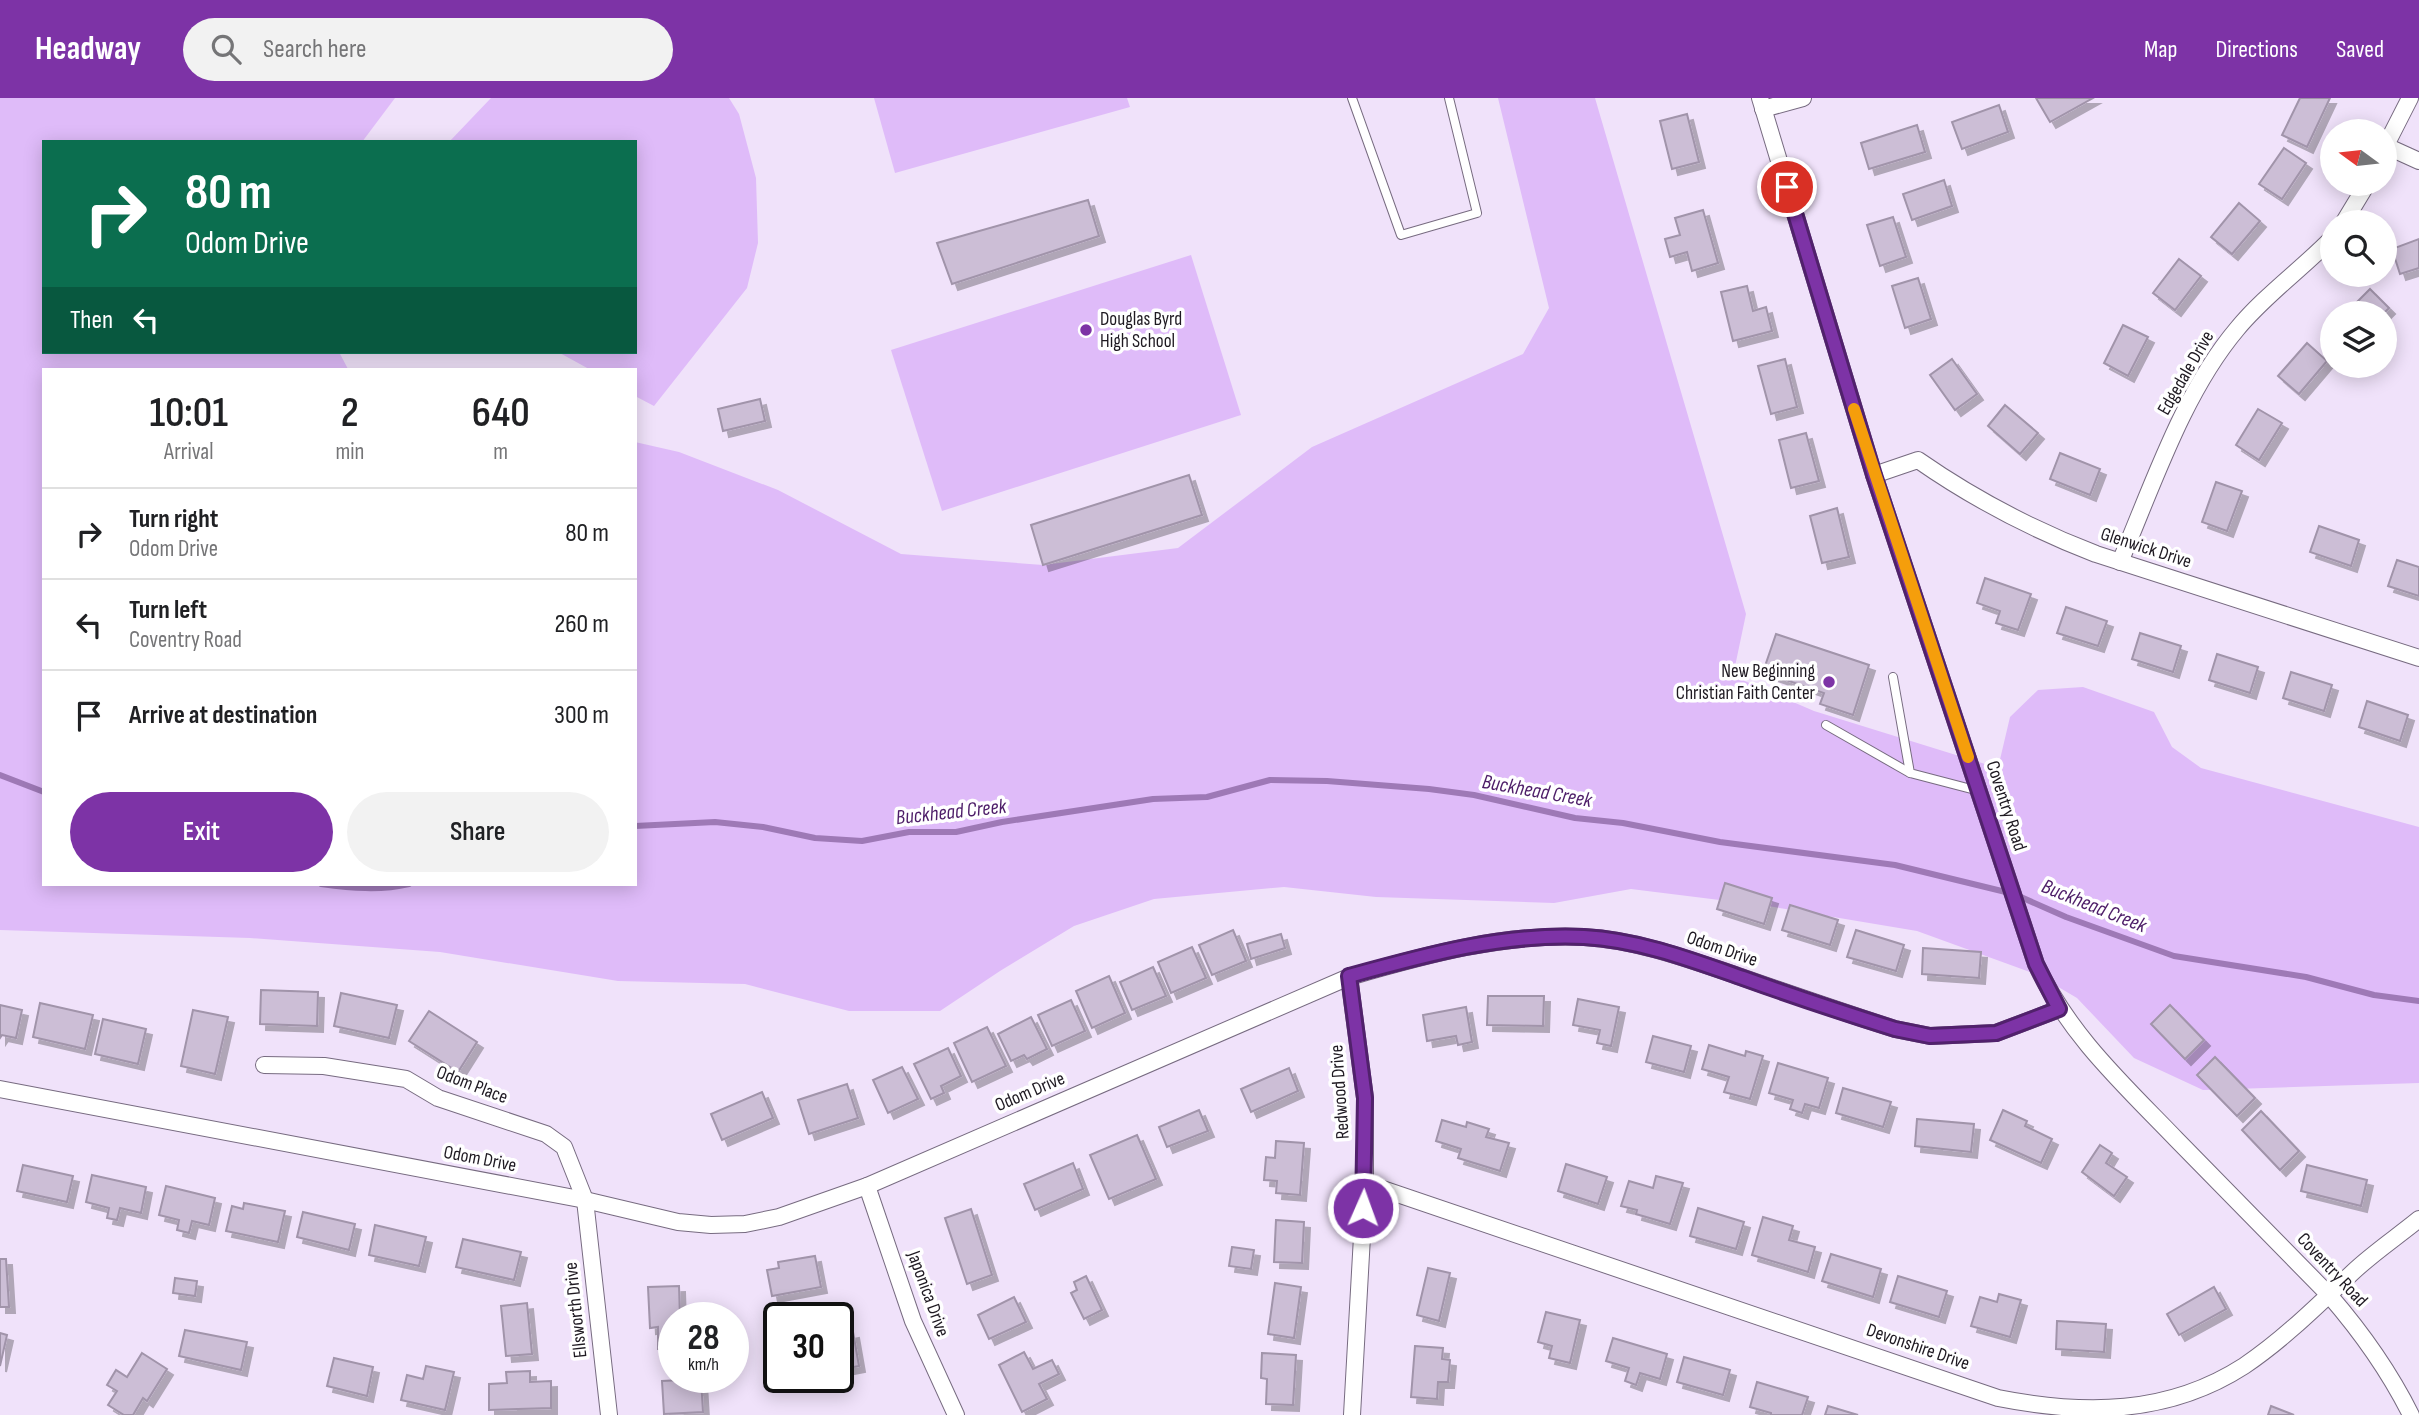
<!DOCTYPE html>
<html lang="en">
<head>
<meta charset="utf-8">
<style>
  :root { --surface:#fff; --page:#f2f2f2; --text:#202124; --muted:#757577; --line:#e0e0e0; --accent:#7d33a6 }
  body { margin:0; font-family:"Sofia Sans Condensed",sans-serif; background:var(--page); color:var(--text); height:100vh; display:flex; flex-direction:column; font-size:26px; white-space:nowrap }
  * { box-sizing:border-box; margin:0 }
  p { font-size:23px; color:var(--muted) }
  .icon { flex:none; width:38px; height:38px; fill:none; stroke:currentColor; stroke-width:2; stroke-linecap:round; stroke-linejoin:round }
  .map { position:relative; flex:1; overflow:hidden }
  .panel { position:absolute; left:42px; top:270px; width:595px; height:518px; display:flex; flex-direction:column; background:var(--surface); border-radius:0px; box-shadow:0 4px 18px #0003 }
  .panel>* { flex:none }
  .banner { position:absolute; left:42px; top:42px; width:595px; height:214px; border-radius:0px; box-shadow:0 4px 18px #0003; background:#0b6e4f; color:#fff; overflow:hidden }
  .needle { width:46px; rotate:285deg }
  .buttons { position:absolute; left:2320px; top:21px; display:grid; gap:14px }
  .buttons a { display:grid; place-items:center; width:77px; height:77px; border-radius:50%; background:var(--surface); box-shadow:0 4px 18px #0003; font-size:35px }
  .speed { position:absolute; left:658px; top:1204px; display:flex; gap:14px; font-size:35px; font-weight:700; text-align:center }
  .speed>* { display:grid; place-content:center; width:91px; height:91px; border-radius:50%; background:var(--surface); box-shadow:0 4px 18px #0003; line-height:1 }
  .speed small { font-size:18px; font-weight:400 }
  .speed .limit { border:4px solid #111; border-radius:10px; background:#fff; color:#111 }
  .pin { position:absolute; display:grid; place-items:center; width:60px; height:60px; color:#fff; margin:-30px; border:4px solid #fff; border-radius:50%; box-shadow:0 2px 7px #0007 }
  .me { position:absolute; width:77px; margin:-38px; rotate:2deg; stroke-linejoin:round; filter:drop-shadow(0 0 5px #0008) }
  .turn { display:flex; align-items:center; gap:24px; height:147px; padding:0 28px; font-size:32px }
  .turn .icon { width:91px; height:91px; stroke-width:2.5 }
  .turn b { display:block; font-size:49px; line-height:60px }
  .then { display:flex; align-items:center; height:66px; padding:0 28px; background:#0003; gap:14px; font-size:26px }
  .eta { display:flex; justify-content:space-evenly; align-items:center; height:119px; text-align:center }
  .eta b { font-size:42px; font-weight:600; line-height:49px }
  .action { display:flex; gap:14px; margin-top:auto; padding:14px 28px }
  .action a { flex:1; height:80px; border-radius:42px; background:var(--accent); color:#fff; font-size:28px; font-weight:600; line-height:80px; text-align:center }
  .action a+a { background:var(--page); color:var(--text) }
  ul { padding:0; list-style:none }
  li { display:flex; align-items:center; gap:21px; height:91px; padding:0 28px; border-top:2px solid var(--line) }
  li div { flex:1 }
  li b { display:block; font-size:26px }
  li em { font-style:normal }
  header { display:flex; align-items:center; gap:42px; box-sizing:border-box; height:98px; padding:0 35px; background:var(--accent); color:#fff }
  header strong { font-size:33px }
  nav { display:flex; gap:38px; margin-inline-start:auto; font-size:24px }
  .search { width:490px; height:63px; background:var(--page); display:flex; align-items:center; gap:18px; box-sizing:border-box; padding:0 24px; border-radius:38px; color:var(--muted); font-size:26px }
  .map>svg:first-child { display:block }
  .green { fill:#dfbbf9 }
  .lines { fill:none; stroke-linecap:round; stroke-linejoin:round }
  .stream { stroke:#9e79b6; stroke-width:6 }
  .building { fill:#ccbed6; stroke:#a194aa; stroke-width:2; filter:url(#shadow) }
  .lane-casing { stroke:#776b80; stroke-width:10 }
  .street-casing { stroke:#776b80; stroke-width:18 }
  .lane { stroke:#fff; stroke-width:8 }
  .street { stroke:#fff; stroke-width:16 }
  .route-casing { stroke:#51216c; stroke-width:18 }
  .route { stroke:#7d33a6; stroke-width:12 }
  .slow { stroke:#f59e0b; stroke-width:12 }
  .poi-dot { fill:#7d33a6; stroke:#fff; stroke-width:2.5 }
  .labels { text-anchor:middle; dominant-baseline:central; stroke-width:7; stroke-linejoin:round; paint-order:stroke }
  .poi-label { font-size:19px; fill:#1e1921; stroke:#fff; text-anchor:start }
  .street-label { font-size:19px; fill:#1e1921; stroke:#fff }
  .water-label { font-size:21px; font-style:italic; fill:#4d1d68; stroke:#fff }
</style>
</head>
<body>
<header>
<strong>Headway</strong>
<div class="search"><svg class="icon" aria-label="search" viewBox="0 0 24 24"><circle cx="10" cy="10" r="6"/><path d="M15 15l6 6"/></svg>Search here</div>
<nav><a>Map</a><a>Directions</a><a>Saved</a></nav>
</header>
<div class="map">
<svg width="2419" height="1317" viewBox="0 0 2419 1317">
  <defs>
    <filter id="shadow"><feDropShadow dx="6" dy="6" stdDeviation="0" flood-color="#0004"/></filter>
  </defs>
  <rect width="100%" height="100%" fill="#f0e2fa"/>
  <g class="green">
    <path d="M0,0h395l-33,44h-318v210h295l9,17h-304v515h591v-442l44,10 99,38 123,64 142,11 135,-17 134,-101 211,-93 26,-46 -51,-210h97l151,516 -13,62 81,35 184,57 12,-51 28,-27 45,-3 71,25 18,35 29,21 218,59v256l-216,7 -69,-32 -57,-60 -39,-23 -121,-44 -149,-25 -137,-17 -77,14 -178,-6 -92,-10 -130,12 -80,27 -74,45 -60,40h-91l-104,-27 -127,-3 -178,-29 -190,-14 -250,-8z"/>
    <path d="M491,0h238l10,16 17,64 2,65 -11,45 -93,118 -19,-10v-27h-46l-31,-17h77v-210h-186z"/>
    <path d="M874,0h253l3,9 -235,66z"/>
    <path d="M1191,157l50,160 -299,96 -51,-161z"/>
  </g>
  <g class="lines">
    <g class="stream">
      <path d="M0,677l44,17"/>
      <path d="M635,728l80,-4 48,5 52,11 47,3 47,-9h47l46,-10 151,-23 54,-2 63,-17 57,1 102,8 45,6 101,23 48,5 97,19 175,23 119,29 52,23 108,39 132,21 68,18 45,6"/>
      <path d="M321,786c30,4 59,7 88,0"/>
    </g>
  </g>
  <g class="building">
    <path d="M2036,0h57l-43,24z"/>
    <path d="M2300,0h30l-23,49 -25,-12z"/>
    <path d="M1999,7l9,27 -46,17 -10,-27z"/>
    <path d="M1687,16l12,48 -27,7 -12,-48z"/>
    <path d="M1917,27l8,27 -56,17 -8,-26z"/>
    <path d="M2284,50l22,15 -24,36 -23,-15z"/>
    <path d="M1944,82l8,26 -40,14 -9,-26z"/>
    <path d="M1088,102l11,36 -147,48 -15,-41z"/>
    <path d="M2239,105l21,18 -28,33 -21,-17z"/>
    <path d="M1703,112l15,53 -26,8 -5,-19 -17,5 -5,-18 15,-4 -5,-17z"/>
    <path d="M1893,119l13,40 -26,9 -13,-41z"/>
    <path d="M2419,141v29l-19,6 -8,-25z"/>
    <path d="M2179,161l22,17 -26,34 -22,-17z"/>
    <path d="M1918,180l13,41 -26,9 -13,-42z"/>
    <path d="M1747,188l6,25 13,-4 6,24 -39,10 -12,-49z"/>
    <path d="M2370,191l19,19 -5,5h-38z"/>
    <path d="M2123,227l25,12 -20,39 -24,-13z"/>
    <path d="M2307,245l20,18 -28,33 -21,-18z"/>
    <path d="M1785,261l12,48 -26,7 -13,-48z"/>
    <path d="M1952,261l25,35 -22,16 -25,-35z"/>
    <path d="M760,301l5,22 -42,10 -5,-22z"/>
    <path d="M2005,307l33,28 -18,21 -32,-28z"/>
    <path d="M2258,311l24,14 -23,37 -23,-15z"/>
    <path d="M1806,335l13,48 -28,7 -12,-48z"/>
    <path d="M2060,355l40,16 -10,26 -40,-16z"/>
    <path d="M1189,377l13,40 -159,50 -12,-40z"/>
    <path d="M2216,384l26,9 -15,40 -25,-9z"/>
    <path d="M1837,410l12,49 -27,6 -12,-47z"/>
    <path d="M2319,428l40,14 -8,26 -41,-14z"/>
    <path d="M2397,462l22,7v29l-31,-10z"/>
    <path d="M1985,480l46,16 -13,36 -22,-7 4,-12 -23,-8z"/>
    <path d="M2066,509l41,14 -9,25 -41,-13z"/>
    <path d="M2140,535l41,13 -8,26 -41,-13z"/>
    <path d="M1776,536l93,31 -16,50 -33,-11 4,-11 -61,-21z"/>
    <path d="M2217,556l41,13 -8,26 -41,-13z"/>
    <path d="M2291,574l41,13 -8,26 -41,-13z"/>
    <path d="M2367,603l41,14 -8,26 -41,-14z"/>
    <path d="M1725,785l47,15 -8,26 -47,-15z"/>
    <path d="M1790,807l48,15 -8,25 -48,-15z"/>
    <path d="M1233,832l13,31 -34,14 -13,-30z"/>
    <path d="M1856,832l48,15 -8,26 -49,-14z"/>
    <path d="M1281,836l4,14 -34,11 -4,-15z"/>
    <path d="M1192,849l14,31 -35,15 -13,-31z"/>
    <path d="M1923,850l58,4 -2,26 -57,-4z"/>
    <path d="M1153,869l13,29 -34,14 -12,-28z"/>
    <path d="M1109,878l16,37 -33,15 -16,-37z"/>
    <path d="M261,892l57,2 -1,34 -57,-2z"/>
    <path d="M341,895l56,12 -8,33 -55,-12z"/>
    <path d="M1488,898h56l-1,30 -56,-1z"/>
    <path d="M1578,901l41,8 -8,39 -14,-3 3,-13 -27,-5z"/>
    <path d="M1071,902l14,31 -33,15 -14,-31z"/>
    <path d="M40,905l53,12 -8,34 -52,-12z"/>
    <path d="M0,907l22,5 -6,28 -14,-3 -2,3z"/>
    <path d="M2170,907l34,35 -19,19 -34,-35z"/>
    <path d="M1466,909l6,35 -14,3 -2,-9 -29,5 -4,-26z"/>
    <path d="M193,912l35,7 -13,57 -34,-8z"/>
    <path d="M429,913l48,31 -19,30 -49,-31z"/>
    <path d="M1031,919l16,32 -20,10 -3,-4 -13,6 -13,-27z"/>
    <path d="M103,921l43,10 -8,35 -43,-10z"/>
    <path d="M987,929l19,39 -34,16 -18,-39z"/>
    <path d="M1653,938l38,10 -7,26 -38,-10z"/>
    <path d="M1709,947l36,11 1,-5 17,5 -13,43 -26,-7 5,-15 -27,-8z"/>
    <path d="M948,950l13,28 -20,10 3,7 -13,6 -17,-35z"/>
    <path d="M2215,959l40,41 -18,18 -40,-41z"/>
    <path d="M1778,965l50,15 -9,30 -14,-4 -3,9 -12,-4 3,-9 -24,-7z"/>
    <path d="M902,969l16,32 -30,14 -15,-33z"/>
    <path d="M1289,970l9,23 -47,21 -10,-23z"/>
    <path d="M847,986l11,34 -49,16 -11,-34z"/>
    <path d="M1843,990l48,14 -8,25 -47,-14z"/>
    <path d="M762,994l11,26 -51,22 -11,-26z"/>
    <path d="M1199,1012l9,21 -41,16 -8,-20z"/>
    <path d="M2003,1012l24,11 -2,5 27,13 -11,24 -51,-23z"/>
    <path d="M2261,1013l38,40 -19,19 -38,-40z"/>
    <path d="M1917,1021l57,5 -3,28 -56,-6z"/>
    <path d="M1442,1022l24,7 1,-5 22,7 -3,8 23,6 -9,28 -42,-13 3,-9 -25,-8z"/>
    <path d="M1137,1037l19,44 -47,20 -19,-44z"/>
    <path d="M1276,1043l28,2 -4,52 -24,-2 1,-12 -13,-1 2,-23 9,1z"/>
    <path d="M2100,1047l12,8 -6,10 21,14 -13,19 -32,-24z"/>
    <path d="M1073,1065l10,26 -48,21 -11,-26z"/>
    <path d="M1566,1066l41,13 -9,27 -40,-13z"/>
    <path d="M23,1067l50,11 -6,26 -50,-11z"/>
    <path d="M2307,1067l60,15 -6,26 -60,-15z"/>
    <path d="M92,1077l54,12 -5,26 -21,-5 -3,12 -10,-2 2,-10 -23,-6z"/>
    <path d="M1656,1078l27,7 -13,41 -34,-10 1,-4 -16,-4 8,-25 24,7z"/>
    <path d="M166,1088l49,12 -6,27 -17,-4 -3,12 -12,-3 2,-10 -20,-5z"/>
    <path d="M244,1105l41,8 -7,31 -52,-11 6,-25 11,3z"/>
    <path d="M1698,1110l46,14 -8,27 -46,-13z"/>
    <path d="M971,1111l21,66 -25,9 -22,-66z"/>
    <path d="M303,1114l52,12 -6,26 -52,-13z"/>
    <path d="M1763,1119l30,9 -4,14 26,7 -7,25 -56,-17z"/>
    <path d="M1276,1122l28,2 -2,41 -28,-1z"/>
    <path d="M375,1127l51,12 -7,29 -50,-11z"/>
    <path d="M463,1141l58,13 -7,28 -58,-13z"/>
    <path d="M1232,1149l22,3 -3,19 -22,-3z"/>
    <path d="M1831,1156l50,15 -8,28 -51,-16z"/>
    <path d="M815,1158l6,31 -49,9 -5,-26 12,-2 -1,-6z"/>
    <path d="M0,1161h6l3,48h-9z"/>
    <path d="M1428,1170l22,5 -11,48 -22,-6z"/>
    <path d="M1086,1178l16,34 -18,9 -13,-26 6,-3 -3,-8z"/>
    <path d="M1898,1178l49,15 -8,26 -49,-15z"/>
    <path d="M175,1180l22,3 -2,15 -22,-3z"/>
    <path d="M1275,1185l26,4 -7,51 -26,-4z"/>
    <path d="M679,1188l1,32h-6v30l-16,1v-22l-8,1 -2,-41z"/>
    <path d="M2214,1189l12,22 -47,26 -12,-21z"/>
    <path d="M1999,1196l22,6 -11,37 -39,-11 9,-29 17,5z"/>
    <path d="M1014,1199l12,25 -37,17 -11,-24z"/>
    <path d="M527,1205l5,51 -26,2 -5,-50z"/>
    <path d="M1546,1214l34,8 -10,43 -21,-5 3,-12 -14,-4z"/>
    <path d="M2057,1223l49,3 -2,28 -48,-3z"/>
    <path d="M185,1232l62,12 -6,28 -62,-14z"/>
    <path d="M853,1234l6,34 -21,4v-35z"/>
    <path d="M0,1235l7,2 -7,31z"/>
    <path d="M1613,1240l54,16 -7,25 -20,-6 -4,12 -11,-4 4,-13 -23,-7z"/>
    <path d="M1415,1248l28,2 -1,11 8,1 -2,22h-10l-1,17 -26,-2z"/>
    <path d="M1024,1254l9,17 19,-9 7,14 -20,10 8,15 -25,13 -23,-47z"/>
    <path d="M142,1255l25,16 -20,32 -4,-3 -10,17h-9l-16,-10 9,-14 -10,-6 9,-15 11,7z"/>
    <path d="M1262,1255l34,2 -3,50 -27,-1 1,-25 -6,-1z"/>
    <path d="M1684,1259l46,13 -7,25 -46,-13z"/>
    <path d="M334,1260l39,9 -6,29 -40,-10z"/>
    <path d="M426,1268l28,6 -9,38 -44,-10 6,-25 16,4z"/>
    <path d="M530,1273v11l21,-1v27l-62,2v-26l18,-1 -1,-11z"/>
    <path d="M701,1281l2,33 -39,2 -2,-33z"/>
    <path d="M1757,1284l51,15 -6,18h-31v-2l-21,-6z"/>
    <path d="M1828,1308l30,9h-33z"/>
    <path d="M2271,1308l23,9h-26z"/>
  </g>
  <g class="lines">
    <defs>
      <g id="lane">
        <path d="M1352,0l49,137 76,-22 -28,-115"/>
        <path d="M1893,579l17,96 69,18"/>
        <path d="M1826,627l84,48"/>
      </g>
      <g id="street">
        <path d="M1760,0l114,377 162,489c32,70 87,120 140,175 51,52 103,105 154,157 32,37 59,75 81,119"/>
        <path d="M1763,11l40,-11"/>
        <path d="M2386,48l33,15"/>
        <path d="M2385,49l25,-49"/>
        <path d="M2344,124l23,-38"/>
        <path d="M1874,377l44,-15c56,39 113,69 178,94l323,104"/>
        <path d="M2120,464c33,-77 63,-169 117,-233 28,-34 65,-60 96,-92"/>
        <path d="M1349,879l16,121v85l-13,232"/>
        <path d="M264,967l60,1 82,13 32,19 108,36 18,13 21,53 24,215"/>
        <path d="M0,991l585,111 93,22 33,3 34,-1 34,-7 88,-31 482,-209c76,-22 155,-44 235,-40 53,3 104,22 154,39 52,18 104,36 157,53l35,7 66,-3 63,-24"/>
        <path d="M1365,1085l633,215c86,17 170,17 246,-32 40,-27 74,-61 109,-94 20,-19 44,-35 66,-53"/>
        <path d="M867,1088l46,135 43,94"/>
      </g>
    </defs>
    <use href="#lane" class="lane-casing"/>
    <use href="#street" class="street-casing"/>
    <use href="#lane" class="lane"/>
    <use href="#street" class="street"/>
  </g>
  <g class="lines">
    <defs>
      <path id="route" d="M1363,1110l2,-110 -16,-122c76,-21 155,-43 235,-39 55,3 108,23 159,41 50,18 101,35 152,51l35,7 66,-3 63,-24 -23,-45 -162,-489 -87,-288"/>
    </defs>
    <use href="#route" class="route-casing"/>
    <use href="#route" class="route"/>
    <path class="slow" d="M1854,311l114,348"/>
  </g>
  <g class="poi-dot">
    <circle cx="1086" cy="232" r="7"/>
    <circle cx="1829" cy="584" r="7"/>
  </g>
  <g class="labels">
    <g class="poi-label">
      <text x="1100" y="221">Douglas Byrd<tspan x="1100" dy="22">High School</tspan></text>
      <text x="1815" y="573" text-anchor="end">New Beginning<tspan x="1815" dy="22">Christian Faith Center</tspan></text>
    </g>
    <g class="street-label">
      <text transform="translate(2186 275) rotate(-60)">Edgedale Drive</text>
      <text transform="translate(2146 450) rotate(18)">Glenwick Drive</text>
      <text transform="translate(2006 708) rotate(72)">Coventry Road</text>
      <text transform="translate(1722 851) rotate(19)">Odom Drive</text>
      <text transform="translate(472 987) rotate(21)">Odom Place</text>
      <text transform="translate(1030 994) rotate(-23)">Odom Drive</text>
      <text transform="translate(1340 994) rotate(-94)">Redwood Drive</text>
      <text transform="translate(480 1061) rotate(11)">Odom Drive</text>
      <text transform="translate(2332 1172) rotate(47)">Coventry Road</text>
      <text transform="translate(928 1196) rotate(70)">Japonica Drive</text>
      <text transform="translate(576 1212) rotate(-96)">Ellsworth Drive</text>
      <text transform="translate(1918 1249) rotate(19)">Devonshire Drive</text>
    </g>
    <g class="water-label">
      <text transform="translate(1537 693) rotate(10)">Buckhead Creek</text>
      <text transform="translate(951 714) rotate(-6)">Buckhead Creek</text>
      <text transform="translate(2094 808) rotate(22)">Buckhead Creek</text>
    </g>
  </g>
</svg>
<div class="buttons">
<a><svg class="needle" viewBox="-14 -14 28 28"><path d="M0-13l5 13h-10z" fill="#e53935"/><path d="M0 13l5-13h-10z" fill="#757577"/></svg></a>
<a><svg class="icon" aria-label="search" viewBox="0 0 24 24"><circle cx="10" cy="10" r="6"/><path d="M15 15l6 6"/></svg></a>
<a><svg class="icon" aria-label="layers" viewBox="0 0 24 24"><path d="M12 4l9 5-9 5-9-5zM3 14l9 5 9-5"/></svg></a>
</div>
<div class="speed"><div>28<small>km/h</small></div><div class="limit">30</div></div>
<div class="pin" style="left:1787px;top:89px;background:#d93025"><svg class="icon" aria-label="arrive" viewBox="0 0 24 24"><path d="M6 21V4h12l-3 4 3 4H6"/></svg></div>
<svg class="me" style="left:1363px;top:1110px" viewBox="-20 -20 40 40"><circle r="17" fill="#7d33a6" stroke="#fff" stroke-width="3"/><path d="M0-11L8 9 0 5-8 9z" fill="#fff"/></svg>
<div class="banner">
<div class="turn"><svg class="icon" aria-label="right" viewBox="0 0 24 24"><path d="M7 20v-9h11M14 6l5 5-5 5"/></svg><div><b>80 m</b>Odom Drive</div></div>
<div class="then">Then<svg class="icon" aria-label="left" viewBox="0 0 24 24"><path d="M17 20v-9H6M10 6l-5 5 5 5"/></svg></div>
</div>
<section class="panel">
<div class="eta">
<div><b>10:01</b><p>Arrival</p></div>
<div><b>2</b><p>min</p></div>
<div><b>640</b><p>m</p></div>
</div>
<ul>
<li><svg class="icon" aria-label="right" viewBox="0 0 24 24"><path d="M7 20v-9h11M14 6l5 5-5 5"/></svg><div><b>Turn right</b><p>Odom Drive</p></div><em>80 m</em></li>
<li><svg class="icon" aria-label="left" viewBox="0 0 24 24"><path d="M17 20v-9H6M10 6l-5 5 5 5"/></svg><div><b>Turn left</b><p>Coventry Road</p></div><em>260 m</em></li>
<li><svg class="icon" aria-label="arrive" viewBox="0 0 24 24"><path d="M6 21V4h12l-3 4 3 4H6"/></svg><div><b>Arrive at destination</b></div><em>300 m</em></li>
</ul>
<div class="action"><a>Exit</a><a>Share</a></div>
</section>
</div>
</body>
</html>
